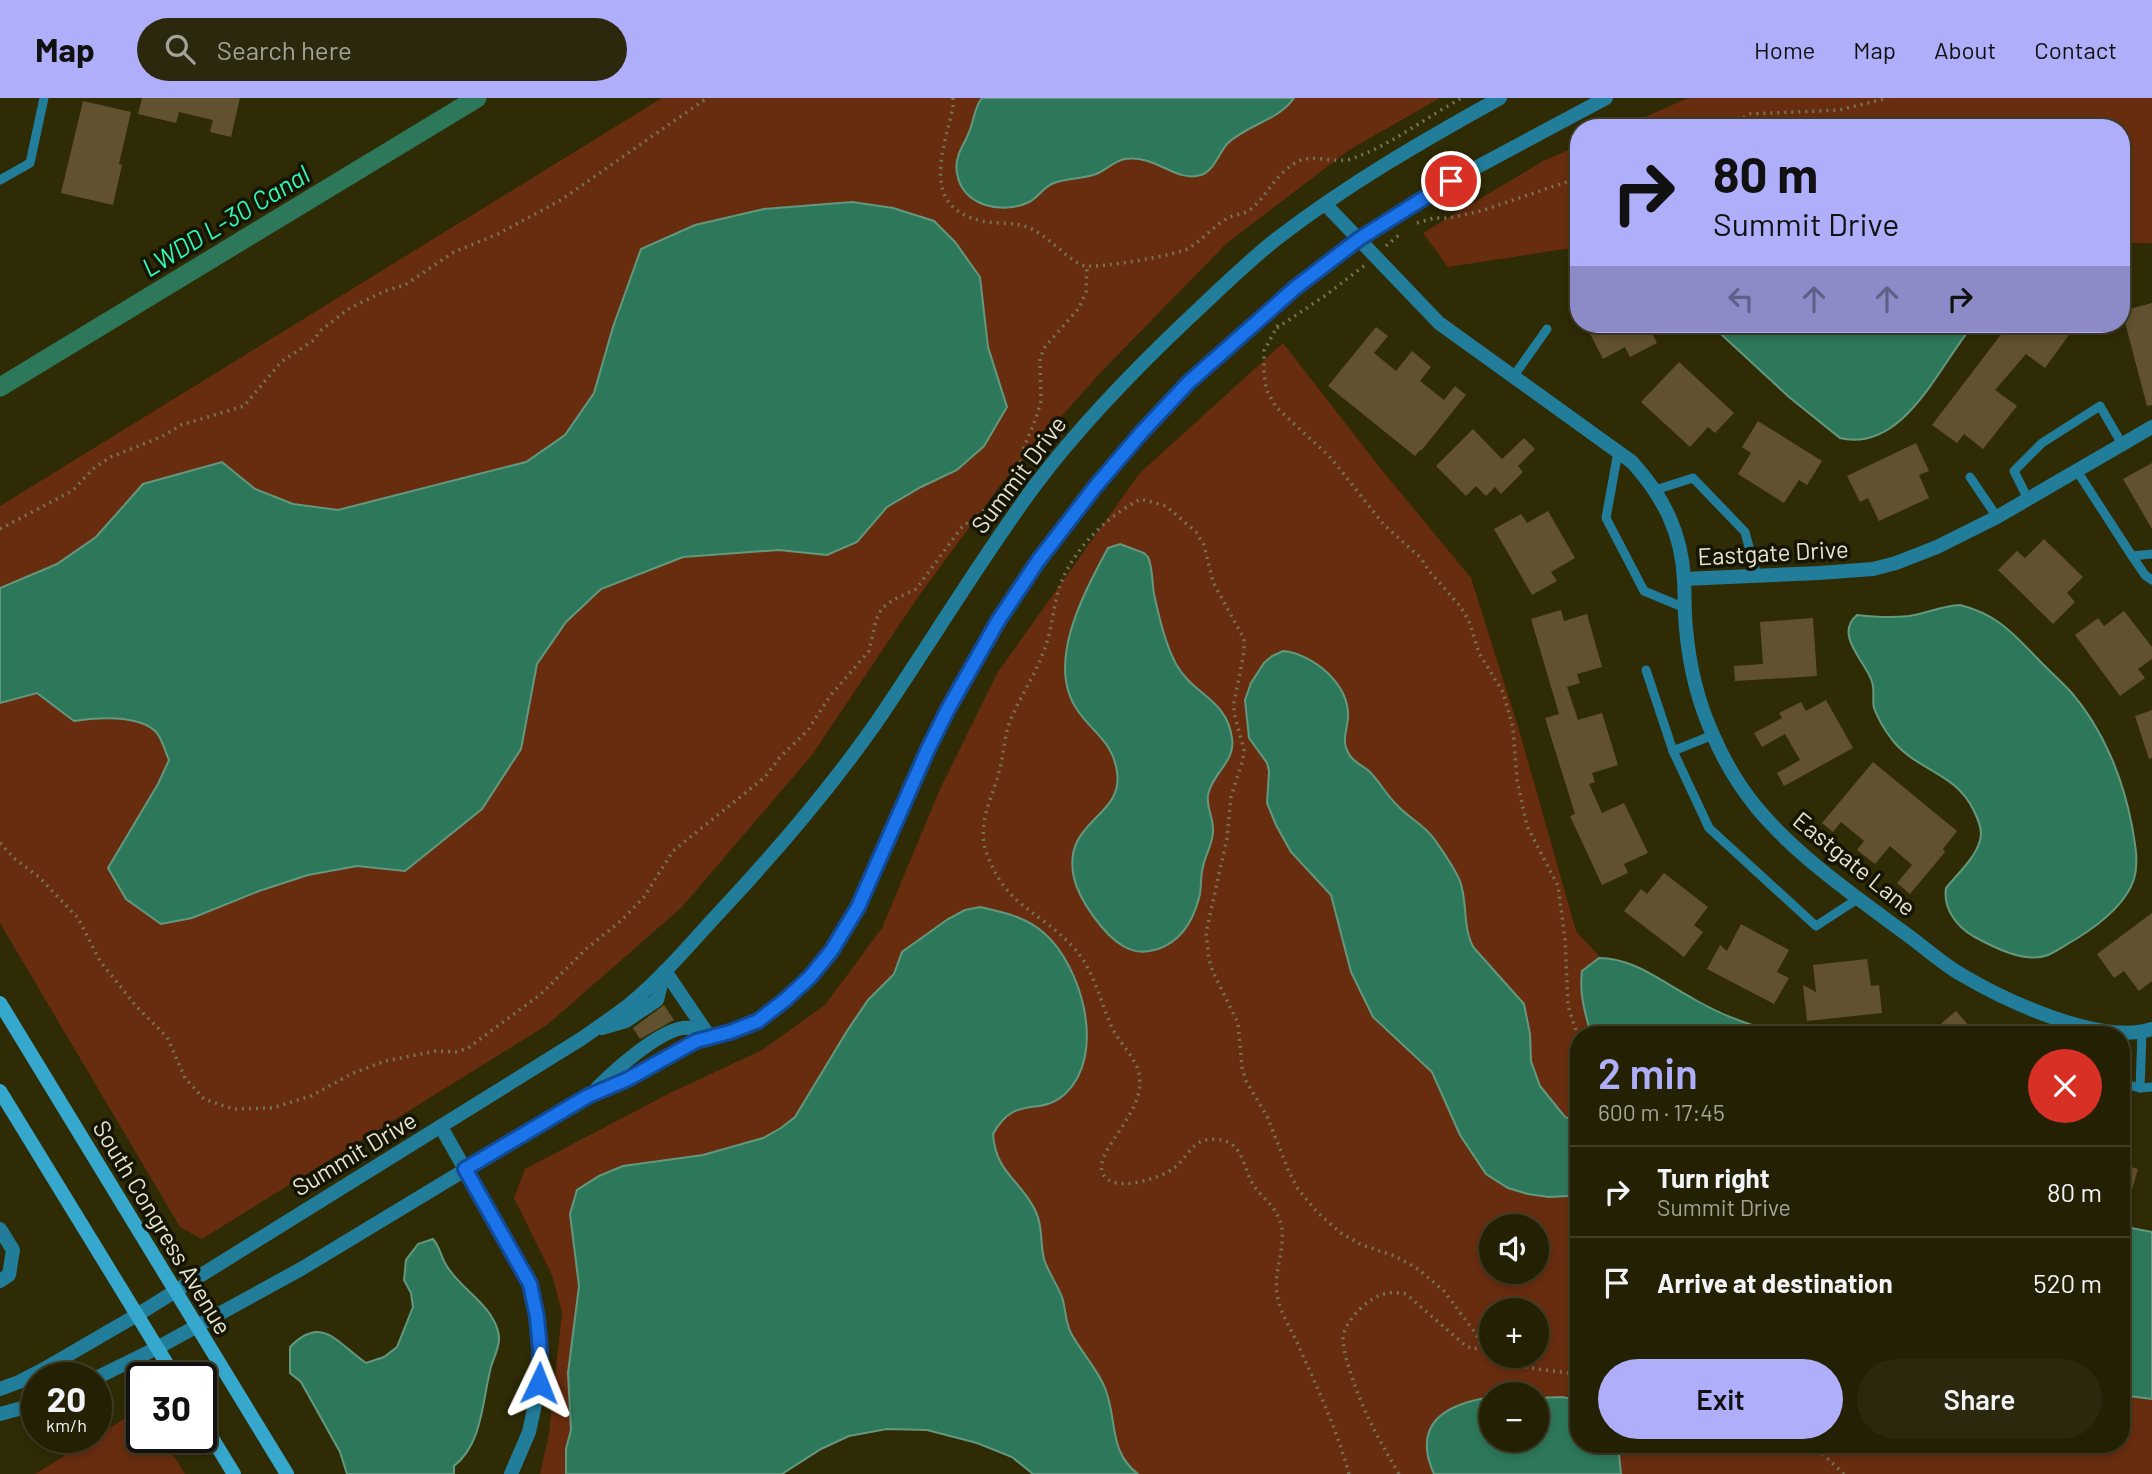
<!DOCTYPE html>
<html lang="en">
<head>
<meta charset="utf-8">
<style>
  :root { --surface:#232004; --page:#2b280e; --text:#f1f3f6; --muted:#a3a39a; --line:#403e26; --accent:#afaefa }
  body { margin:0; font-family:Barlow,sans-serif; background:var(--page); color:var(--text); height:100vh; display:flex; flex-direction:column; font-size:26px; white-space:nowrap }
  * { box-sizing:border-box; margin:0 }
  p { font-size:23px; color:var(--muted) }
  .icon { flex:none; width:38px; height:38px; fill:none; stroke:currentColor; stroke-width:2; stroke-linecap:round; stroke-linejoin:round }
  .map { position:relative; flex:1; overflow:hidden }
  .details { position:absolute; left:1570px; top:928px; width:560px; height:427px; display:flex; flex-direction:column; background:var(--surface); border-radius:28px; box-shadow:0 4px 10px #0003,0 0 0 2px var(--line) }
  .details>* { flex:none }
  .hud { position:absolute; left:1570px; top:21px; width:560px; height:214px; border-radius:28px; box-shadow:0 4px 10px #0003,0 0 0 2px var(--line); background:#afaefa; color:#111; overflow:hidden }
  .controls { position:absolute; left:1479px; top:1116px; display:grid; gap:14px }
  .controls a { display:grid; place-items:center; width:70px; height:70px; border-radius:50%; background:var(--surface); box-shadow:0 4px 10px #0003,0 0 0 2px var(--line); font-size:35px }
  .speed { position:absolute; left:21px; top:1264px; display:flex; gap:14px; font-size:35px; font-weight:700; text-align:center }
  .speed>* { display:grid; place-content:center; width:91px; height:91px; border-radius:50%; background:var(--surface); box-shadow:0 4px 10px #0003,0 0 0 2px var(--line); line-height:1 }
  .speed small { font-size:18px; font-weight:400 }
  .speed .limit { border:4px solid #111; border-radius:10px; background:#fff; color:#111 }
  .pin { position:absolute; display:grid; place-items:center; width:60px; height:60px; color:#fff; margin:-30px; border:4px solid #fff; border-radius:50%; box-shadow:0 2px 7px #0007 }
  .me { position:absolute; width:77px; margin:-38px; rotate:2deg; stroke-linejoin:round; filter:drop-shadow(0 0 5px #0008) }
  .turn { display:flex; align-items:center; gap:24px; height:147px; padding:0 28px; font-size:32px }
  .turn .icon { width:91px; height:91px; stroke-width:2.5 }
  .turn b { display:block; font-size:49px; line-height:60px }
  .lanes { display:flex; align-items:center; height:66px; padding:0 28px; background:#0003; justify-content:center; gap:35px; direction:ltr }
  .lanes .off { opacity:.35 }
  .round { display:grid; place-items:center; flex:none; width:74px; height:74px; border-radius:37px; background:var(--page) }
  .overview { display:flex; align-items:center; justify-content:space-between; height:119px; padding:0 28px }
  h1 { font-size:42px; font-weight:600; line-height:52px; color:var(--accent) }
  .action { display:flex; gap:14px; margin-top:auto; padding:14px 28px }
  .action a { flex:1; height:80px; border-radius:42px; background:var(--accent); color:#111; font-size:28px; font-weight:600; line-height:80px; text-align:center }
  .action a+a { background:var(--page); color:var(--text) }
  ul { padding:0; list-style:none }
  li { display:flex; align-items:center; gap:21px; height:91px; padding:0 28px; border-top:2px solid var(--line) }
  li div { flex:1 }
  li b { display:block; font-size:26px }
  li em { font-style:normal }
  header { display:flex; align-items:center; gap:42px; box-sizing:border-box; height:98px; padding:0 35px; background:var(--accent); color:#111 }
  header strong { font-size:33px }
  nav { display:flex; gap:38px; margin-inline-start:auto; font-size:24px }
  .search { width:490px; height:63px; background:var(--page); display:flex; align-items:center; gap:18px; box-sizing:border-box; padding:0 24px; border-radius:38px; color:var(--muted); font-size:26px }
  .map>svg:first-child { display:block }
  .green { fill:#682d0f; fill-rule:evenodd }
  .water { fill:#2d785b; stroke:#64987e; stroke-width:2 }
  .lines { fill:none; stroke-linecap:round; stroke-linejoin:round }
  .canal { stroke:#2d785b; stroke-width:19 }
  .building { fill:#62512f }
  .path { stroke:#767354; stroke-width:3.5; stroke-dasharray:2 5; stroke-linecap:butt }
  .service { stroke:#217d9a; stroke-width:9 }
  .minor { stroke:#217d9a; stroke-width:14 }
  .secondary { stroke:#37a8cd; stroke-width:14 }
  .route-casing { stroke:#114b97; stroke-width:18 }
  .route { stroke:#1a73e8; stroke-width:12 }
  .labels { text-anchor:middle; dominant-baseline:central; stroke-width:7; stroke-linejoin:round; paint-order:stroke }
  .street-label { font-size:24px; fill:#e5e4cf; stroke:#151405 }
  .water-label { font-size:26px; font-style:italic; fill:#2ff9b7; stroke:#151405 }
</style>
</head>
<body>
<header>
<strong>Map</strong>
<div class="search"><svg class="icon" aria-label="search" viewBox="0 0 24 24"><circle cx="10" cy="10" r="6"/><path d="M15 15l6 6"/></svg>Search here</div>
<nav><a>Home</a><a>Map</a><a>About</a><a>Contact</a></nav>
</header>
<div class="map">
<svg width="2152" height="1376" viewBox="0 0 2152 1376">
  <rect width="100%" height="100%" fill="#2f2b05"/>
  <g class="green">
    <path d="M662,0h778l-91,52 -122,93 -126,129 -99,111 -84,114 -106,158 -130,152 -135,118 -345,214 -22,-12 -180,-304v-417z"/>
    <path d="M1688,0h464v145h-31v-115h-501z"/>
    <path d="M1578,48v101l-130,20 -25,-34 120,-72z"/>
    <path d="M1283,245l98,126 90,109 48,152 57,201 94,103h-92v410h543v-189l31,2v217h-1079l-68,-114 -310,114h-155l9,-40 13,-122 -10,-37 -38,-77 11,-29 145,-76 92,-43 63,-45 57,-77 58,-139 58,-117 141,-198zM1491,1129h45v45h-45zM1491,1213h45v45h-45zM1491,1297h45v45h-45z"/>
    <path d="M142,1310v29h20l23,37h-150z"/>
  </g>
  <g class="water">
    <path d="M982,0h312c-16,23 -46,26 -66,45 -9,9 -13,27 -27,32 -25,8 -46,-21 -76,-16 -11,2 -19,11 -29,15 -13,5 -28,4 -42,9 -10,3 -15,14 -25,19 -27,13 -67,4 -72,-29 -1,-6 -1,-11 1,-16 2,-9 8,-16 11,-25 5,-11 5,-24 13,-34z"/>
    <path d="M852,104l41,6 41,13 21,21 25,35 8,70 19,60 -23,39 -27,24 -36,17 -34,20 -30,35 -30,13 -48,-5 -96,7 -82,32 -35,33 -29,42 -16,85 -39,60 -77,62 -48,-5 -49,9 -49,16 -67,27 -31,6 -35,-25 -18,-31 50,-84 11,-24c-4,-8 -7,-23 -14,-29 -17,-16 -59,-14 -81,-10l-37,-28 -37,10v-115l57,-24 39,-27 47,-53 79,-22 33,27 38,15 45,6 188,-48 39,-27 29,-42 19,-66 28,-78 54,-24 69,-16z"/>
    <path d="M1710,226h264c-34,39 -69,129 -134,114l-51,-41z"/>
    <path d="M1120,446l24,9 4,4c5,12 4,25 6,37 5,23 11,49 22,70 17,31 51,35 56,74 4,24 -20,35 -24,57 -2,12 6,24 5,36 0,13 -8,24 -10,36 -3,10 -1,21 -4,31 -6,23 -18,43 -41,51 -13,4 -23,4 -35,-3 -19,-11 -44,-46 -49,-68 -13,-58 50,-60 43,-106 -4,-30 -23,-38 -39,-61 -34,-47 7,-120 30,-163z"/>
    <path d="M1960,507c36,9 52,27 77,53 11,12 23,22 34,34 32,37 52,86 61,134 3,17 7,36 2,53 -8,25 -37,47 -58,60 -9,5 -19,12 -28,16 -23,9 -55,-8 -75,-19 -17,-10 -30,-28 -27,-48 12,-15 34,-34 35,-54 0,-9 -4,-17 -8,-25 -19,-37 -55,-38 -80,-68 -7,-9 -15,-22 -19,-33 -2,-8 1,-18 -2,-26 -5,-19 -39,-47 -15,-67 18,2 35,3 52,1 18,-3 33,-10 51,-11z"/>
    <path d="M1283,553c31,3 67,34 65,67 -1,13 -7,23 1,36 4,8 13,11 20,17 10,10 17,23 27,33 12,14 28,20 39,36 9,13 19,27 25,41 8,22 2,47 14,67l50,56 6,30 1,27 9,25 25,31 13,5v70l-9,4 -20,1 -21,-3 -20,-6 -22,-14 -26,-39 -28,-63 -59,-55 -22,-45 -20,-77 -40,-43 -15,-27 -9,-22 2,-32 -2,-8 -18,-25 -4,-38 6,-17 13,-20 8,-7z"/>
    <path d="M980,809c23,5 46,10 64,26 38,33 63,122 21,161 -27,24 -49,-1 -72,40 3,41 29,46 43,78 7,15 4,31 8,47 4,13 13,25 18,38 4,12 3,25 9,36 10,19 26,35 34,55 13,33 3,63 33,86h-105l-21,-17 -35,-14 -50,-13 -40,-1 -38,7 -28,13 -39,25h-216v-25l5,-19 -3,-57 11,-87 -9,-72 7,-24 22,-14 24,-10 80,-11 60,-17 18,-10 14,-11 52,-86 21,-31 26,-26 8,-22 46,-33 17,-9z"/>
    <path d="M1599,860c35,0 63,24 93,40 29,17 64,30 96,36h-197c-6,-21 -12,-40 -9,-63z"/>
    <path d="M2121,1128l31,6v167l-31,-4z"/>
    <path d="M433,1141c7,8 7,15 12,24 13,25 45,39 53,68 4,12 -4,25 -7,36 -9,34 -8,76 -37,99v8h-107l-7,-22 -39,-70 -11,-9v-26c32,-33 47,-4 76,16l18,-6 13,-10 16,-40 -2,-14 -7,-13 2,-20 12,-16z"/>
    <path d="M1491,1299v43h45l1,-42 25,-1 16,3v44h40l3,30h-187c-23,-51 12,-70 57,-77z"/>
  </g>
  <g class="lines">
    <path class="canal" d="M0,289l477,-289"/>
  </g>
  <g class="building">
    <path d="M142,0h98l-9,39 -21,-5 3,-12 -34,-8 -3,11 -38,-9z"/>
    <path d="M83,3l48,11 -12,52 3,1 -9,40 -52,-12z"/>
    <path d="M2152,205v102l-5,1 -25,-95z"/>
    <path d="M1585,226h62l10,19 -27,14 -5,-10 -22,12z"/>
    <path d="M2009,226h68l-32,44 -19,-14 -31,36 22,16 -34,43 -19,-15 -7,9 -25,-18z"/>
    <path d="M1376,229l12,9 -14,17 22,18 16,-20 19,16 -11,14 24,19 11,-14 11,9 -45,56 -1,-1 -5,6 -87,-70z"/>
    <path d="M1679,264l55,51 -19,20 -7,-6 -18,20 -49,-45z"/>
    <path d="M1758,323l64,40 -15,24 -8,-5 -15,23 -46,-29 13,-21 -9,-6z"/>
    <path d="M1473,331l29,30 22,-21 11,11 -17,17 5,6 -22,22 -6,-7 -9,9 -10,-10 -10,10 -30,-30z"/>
    <path d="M1916,345l13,28 -10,4 10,23 -50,23 -11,-23 -8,4 -13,-26z"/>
    <path d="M2152,365v66l-29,-50z"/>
    <path d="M1548,413l27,47 -24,14 6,9 -25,14 -38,-66 27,-15 6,9z"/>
    <path d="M2044,441l39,38 -16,16 8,9 -22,22 -55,-54 19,-19 8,7z"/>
    <path d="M1561,512l3,11 23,-7 15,53 -25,7 3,9 -13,4 11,33 24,-7 16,52 -26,8 3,9 -6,2 13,29 22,-10 24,50 -24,11 4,9 -26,12 -32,-69 5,-2 -30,-96 14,-4 -28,-95z"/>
    <path d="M2124,513l28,36v12l-14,10 7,9 -25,18 -45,-61 23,-17 6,8z"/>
    <path d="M1813,520l4,58 -82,5 -1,-15 29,-2 -3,-42z"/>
    <path d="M1826,602l27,48 -69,38 -7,-13 23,-13 -15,-26 -23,13 -8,-14 28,-15 -3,-5 22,-11 5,9z"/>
    <path d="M2152,612v48l-3,1 -14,-43z"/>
    <path d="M1873,664l84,69 -14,18 2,3 -35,42 -13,-11 15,-18 -22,-19 -15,18 -18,-14 7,-9 -23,-19 -8,10 -11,-9z"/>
    <path d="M1664,775l44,34 -14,18 9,7 -19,25 -60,-46 17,-22 6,5z"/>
    <path d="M2152,815v68l-13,10 -15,-20 -10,7 -17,-24z"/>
    <path d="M1741,826l48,26 -12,22 12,6 -15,26 -67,-35 13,-24 7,6z"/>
    <path d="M1867,861l4,27 8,-1 3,28 -75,8 -4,-36 13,7 -3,-27z"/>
    <path d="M664,907l10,15 -34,19 -7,-11z"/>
    <path d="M1956,913l20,23h-47z"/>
    <path d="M2121,1066l17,5 -13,44 -4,-1z"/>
  </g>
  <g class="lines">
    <g class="path">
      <path d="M953,0v9c-9,43 -34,100 29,114 14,3 29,1 42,5 24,7 46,38 62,40 13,2 93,-11 103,-18 13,-8 24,-21 37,-29 8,-5 18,-4 25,-10 18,-15 25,-37 48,-48 15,-7 35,3 52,-2 39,-13 75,-42 111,-61"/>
      <path d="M1725,30l25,-14 89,-4 49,-12"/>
      <path d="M1417,125l17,-5h15l32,-7 97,-33"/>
      <path d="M1386,148l13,-11"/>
      <path d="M1278,227l-14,26v21l2,17 10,18 55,51 53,67 37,33 8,13 31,35 9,15 10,32 24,39 10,36 4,52 10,46 31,60 7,53 3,67 10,31"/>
      <path d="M1277,230l49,-33 39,-30"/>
      <path d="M0,431l72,-38 23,-24 16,-10 50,-20 20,-12 63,-19 37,-44 33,-22 6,-9 30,-23 35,-17 20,-6 49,-33 44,-18 63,-34 146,-102"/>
      <path d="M0,745l15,16 24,18 39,41 22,43 36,45 31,31 18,41 19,21 29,10 39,-1 39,-12 40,-22 34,-13 51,-10 20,1 12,-4 73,-54 45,-45 36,-29 22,-23 29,-46 92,-74 15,-20 28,-27 22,-34 39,-45 7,-31 6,-12 11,-8 23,-11 46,-62 40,-31 18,-31 2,-13 14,-34 5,-17 -1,-42 4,-11 35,-40 7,-16 1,-26"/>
      <path d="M1812,1346l32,30"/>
      <path d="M1349,1376c-12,-44 -31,-85 -50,-127 -7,-17 -20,-35 -22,-54 -4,-25 13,-53 1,-77 -5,-11 -17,-20 -24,-30 -9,-14 -10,-36 -26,-44 -7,-3 -18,-4 -26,-1 -12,5 -18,20 -28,27 -13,10 -61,26 -71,6 -12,-24 51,-65 34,-107 -7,-16 -21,-28 -27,-44 -11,-26 -17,-55 -37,-76 -34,-37 -67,-40 -86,-93 -11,-29 5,-55 12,-82 5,-17 5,-35 11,-51 11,-26 27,-49 36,-76 8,-24 8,-53 21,-75 15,-29 45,-57 74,-71l25,7 30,26 8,13 9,37 31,57v13l-10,51v10l10,37 -1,9 -12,38 -4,41 -21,95 3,26 4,13 25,51 4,44 4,14 21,35 22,56 9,17 20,24 23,20 21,12 33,11 23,13 26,22 32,43 9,20c30,14 61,16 93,20"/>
      <path d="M1399,1376c-21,-36 -36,-62 -49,-103 -3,-10 -7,-21 -7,-32 1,-13 10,-23 19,-32 14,-12 25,-17 44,-13l60,52 7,3 10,-3"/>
    </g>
    <g class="service">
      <path d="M0,82l30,-17 14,-65"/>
      <path d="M1513,279l34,-48"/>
      <path d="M1618,354l-12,66 38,73 41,17"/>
      <path d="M2077,373l55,85 20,-2"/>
      <path d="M1970,379l27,40"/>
      <path d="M1655,392l38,-12 52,54 12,44"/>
      <path d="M2028,401l-14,-28 28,-28 58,-37 22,38"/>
      <path d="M2132,458l13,19 7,5"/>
      <path d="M1646,572l27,81 40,-16"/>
      <path d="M1673,653l36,77 107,98 43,-28"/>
      <path d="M2121,985l19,5 2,-55"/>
      <path d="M2140,990l12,-1"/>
    </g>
    <g class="minor">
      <path d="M1326,107l113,118 193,139c31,34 50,71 52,118 1,16 0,32 2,48 3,36 12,74 27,107 11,26 26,51 44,73 39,47 96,87 145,123 20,14 39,32 60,44 44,26 140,71 190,54"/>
      <path d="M1684,481l135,-6 54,-4 23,-6 41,-16 60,-30 155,-90"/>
      <path d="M665,873l44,65"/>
      <path d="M602,930l24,-7 31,-21 7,-28"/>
      <path d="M597,990c17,-17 68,-64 93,-60 6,1 14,6 20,9"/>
      <path d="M588,998l40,-17 68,-38 34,-9 28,-11 27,-21 25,-23 22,-27 26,-43 60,-137 30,-61 50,-88 40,-60 57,-74 47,-55 46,-49 107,-95 64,-49 92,-58 155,-83"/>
      <path d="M441,1029l89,157 7,33 3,33 -4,50 -7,32 -18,42"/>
      <path d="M0,1131l13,21 -4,25 -9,6"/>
      <path d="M96,1280l61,-30 144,-79 293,-177"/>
      <path d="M0,1291l19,-7 25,-13 93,-54 444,-276c16,-11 33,-23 49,-35 36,-30 66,-67 98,-101 53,-57 103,-116 148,-180 54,-79 103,-162 160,-239 46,-61 99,-115 154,-167 29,-27 58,-56 89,-80 69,-53 145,-97 221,-139"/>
      <path d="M0,1316l37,-10"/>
    </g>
    <g class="secondary">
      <path d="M0,905l287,471"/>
      <path d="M0,993l175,286"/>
      <path d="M201,1322l33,54"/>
    </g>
  </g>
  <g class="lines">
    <defs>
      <path id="route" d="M539,1285l1,-33 -3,-33 -7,-33 -65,-115 123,-73 40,-17 68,-38 34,-9 28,-11 27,-21 25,-23 22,-27 26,-43 70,-158 20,-40 50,-88 40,-60 57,-74 47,-55 46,-49 107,-95 64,-49 92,-58"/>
    </defs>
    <use href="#route" class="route-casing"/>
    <use href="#route" class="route"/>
  </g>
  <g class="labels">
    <g class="street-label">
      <text transform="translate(1018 376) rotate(-53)">Summit Drive</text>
      <text transform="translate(1773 454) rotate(-3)">Eastgate Drive</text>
      <text transform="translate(1855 765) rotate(39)">Eastgate Lane</text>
      <text transform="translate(354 1055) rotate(-31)">Summit Drive</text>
      <text transform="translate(163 1129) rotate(59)">South Congress Avenue</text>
    </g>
    <g class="water-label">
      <text transform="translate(225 122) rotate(-31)">LWDD L-30 Canal</text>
    </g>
  </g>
</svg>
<div class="controls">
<a><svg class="icon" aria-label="sound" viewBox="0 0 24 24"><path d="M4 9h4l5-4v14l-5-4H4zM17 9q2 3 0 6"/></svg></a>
<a>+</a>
<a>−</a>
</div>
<div class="speed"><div>20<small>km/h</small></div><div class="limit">30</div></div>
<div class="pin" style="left:1451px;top:83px;background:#d93025"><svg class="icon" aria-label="arrive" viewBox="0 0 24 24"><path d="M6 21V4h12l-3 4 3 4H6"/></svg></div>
<svg class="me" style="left:539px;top:1285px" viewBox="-20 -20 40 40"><path d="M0-17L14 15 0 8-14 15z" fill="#1a73e8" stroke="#fff" stroke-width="4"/></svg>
<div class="hud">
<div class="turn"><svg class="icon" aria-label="right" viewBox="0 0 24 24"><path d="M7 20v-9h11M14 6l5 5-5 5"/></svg><div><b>80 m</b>Summit Drive</div></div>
<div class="lanes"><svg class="icon off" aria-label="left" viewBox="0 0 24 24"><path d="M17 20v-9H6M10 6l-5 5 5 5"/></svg><svg class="icon off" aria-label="ahead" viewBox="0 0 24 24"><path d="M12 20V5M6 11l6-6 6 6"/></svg><svg class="icon off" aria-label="ahead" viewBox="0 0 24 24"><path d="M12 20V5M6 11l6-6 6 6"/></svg><svg class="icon" aria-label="right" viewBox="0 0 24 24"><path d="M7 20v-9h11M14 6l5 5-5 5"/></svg></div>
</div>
<section class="details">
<div class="overview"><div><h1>2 min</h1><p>600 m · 17:45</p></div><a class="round" style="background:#d93025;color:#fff"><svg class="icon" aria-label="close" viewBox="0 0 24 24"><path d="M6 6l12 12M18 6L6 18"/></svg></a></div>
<ul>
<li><svg class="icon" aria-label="right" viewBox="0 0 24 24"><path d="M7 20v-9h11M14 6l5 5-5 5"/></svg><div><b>Turn right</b><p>Summit Drive</p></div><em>80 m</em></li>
<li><svg class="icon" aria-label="arrive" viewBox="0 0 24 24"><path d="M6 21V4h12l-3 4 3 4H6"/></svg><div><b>Arrive at destination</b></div><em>520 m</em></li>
</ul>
<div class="action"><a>Exit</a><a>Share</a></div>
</section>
</div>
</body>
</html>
